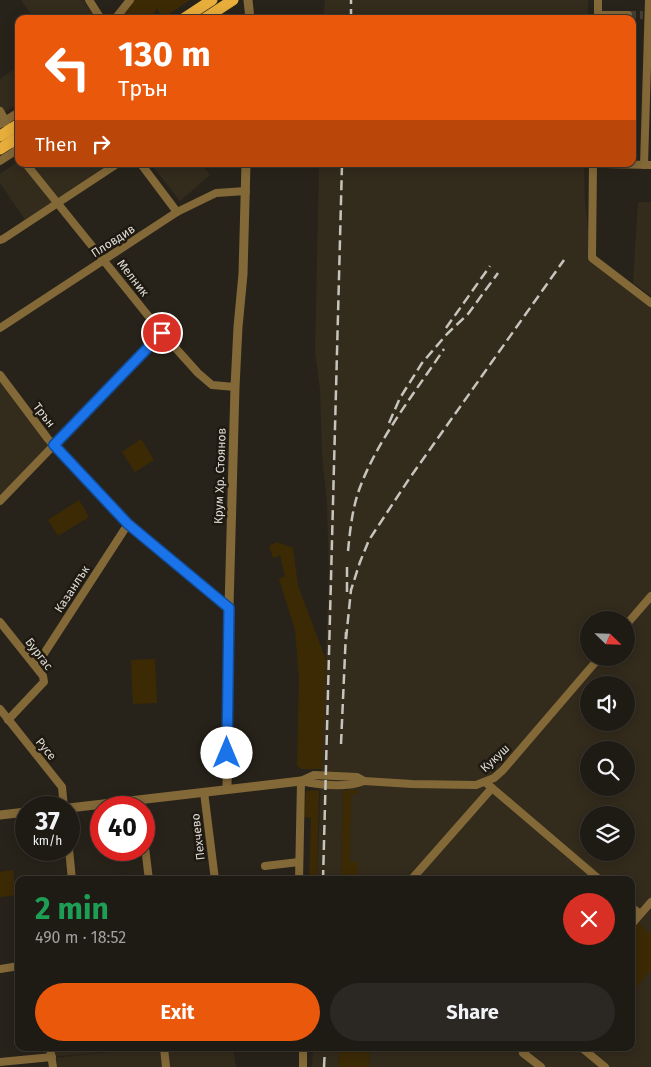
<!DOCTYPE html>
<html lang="en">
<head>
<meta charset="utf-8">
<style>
  :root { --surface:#1e1a14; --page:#2b2722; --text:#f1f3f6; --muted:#a1a1a0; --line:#3c3834; --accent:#ea580c }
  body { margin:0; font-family:"Fira Sans",sans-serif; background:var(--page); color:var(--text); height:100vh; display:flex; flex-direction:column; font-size:19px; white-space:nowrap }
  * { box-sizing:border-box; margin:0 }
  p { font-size:16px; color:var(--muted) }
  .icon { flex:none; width:28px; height:28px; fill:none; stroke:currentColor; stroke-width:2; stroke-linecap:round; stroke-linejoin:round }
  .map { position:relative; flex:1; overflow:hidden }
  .sheet { position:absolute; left:15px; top:876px; width:620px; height:175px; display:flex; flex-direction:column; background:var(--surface); border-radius:10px; box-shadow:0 2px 12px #0003,0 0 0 1px var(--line) }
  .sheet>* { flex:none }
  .top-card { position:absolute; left:15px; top:15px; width:621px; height:152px; border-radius:10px; box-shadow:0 2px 12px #0003,0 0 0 1px var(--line); background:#ea580c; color:#fff; overflow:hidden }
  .needle { width:32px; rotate:113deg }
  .controls { position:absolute; left:580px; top:611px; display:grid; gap:10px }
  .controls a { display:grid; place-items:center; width:55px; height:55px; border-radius:50%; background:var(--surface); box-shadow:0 2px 12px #0003,0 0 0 1px var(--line); font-size:25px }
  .speed { position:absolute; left:15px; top:796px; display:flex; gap:10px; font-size:25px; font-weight:700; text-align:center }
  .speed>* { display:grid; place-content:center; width:65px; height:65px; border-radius:50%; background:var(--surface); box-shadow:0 2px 12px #0003,0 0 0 1px var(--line); line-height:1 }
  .speed small { font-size:12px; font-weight:400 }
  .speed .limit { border:8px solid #d22; background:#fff; color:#111 }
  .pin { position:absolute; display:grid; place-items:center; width:42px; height:42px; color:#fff; margin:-21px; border:2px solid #fff; border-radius:50%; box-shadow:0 1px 5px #0007 }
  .me { position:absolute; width:55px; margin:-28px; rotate:0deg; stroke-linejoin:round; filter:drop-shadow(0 0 4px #0008) }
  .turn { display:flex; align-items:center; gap:18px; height:105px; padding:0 20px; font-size:22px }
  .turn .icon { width:65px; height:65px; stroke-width:2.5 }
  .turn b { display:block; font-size:35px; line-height:42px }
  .then { display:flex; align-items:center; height:48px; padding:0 20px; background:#0003; gap:10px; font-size:19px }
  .round { display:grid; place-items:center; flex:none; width:52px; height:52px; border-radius:26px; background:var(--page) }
  .headline { display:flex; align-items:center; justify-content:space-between; height:85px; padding:0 20px }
  h1 { font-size:30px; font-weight:700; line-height:38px; color:#1e9e55 }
  .primary-button { display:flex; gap:10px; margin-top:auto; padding:10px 20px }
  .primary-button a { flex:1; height:58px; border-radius:30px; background:var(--accent); color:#fff; font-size:20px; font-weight:700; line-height:58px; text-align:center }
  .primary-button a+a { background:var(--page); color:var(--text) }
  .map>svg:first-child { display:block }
  .built { fill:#332b1c; fill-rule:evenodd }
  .green { fill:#3c2a05 }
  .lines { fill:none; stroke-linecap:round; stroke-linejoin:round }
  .minor-tunnel { stroke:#433f36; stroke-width:8; stroke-dasharray:8 4; stroke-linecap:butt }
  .minor { stroke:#846938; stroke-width:8 }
  .tertiary { stroke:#846938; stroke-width:9 }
  .primary { stroke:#e7ae3b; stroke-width:11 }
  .rail { stroke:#c7c4be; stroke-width:2.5; stroke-dasharray:10 5; stroke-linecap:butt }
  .route-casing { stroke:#114b97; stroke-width:12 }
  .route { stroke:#1a73e8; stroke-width:9 }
  .labels { text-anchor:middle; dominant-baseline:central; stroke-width:5; stroke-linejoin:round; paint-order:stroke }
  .street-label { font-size:12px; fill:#dedbd5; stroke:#1e1911 }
</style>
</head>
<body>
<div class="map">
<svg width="651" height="1067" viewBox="0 0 651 1067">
  <rect width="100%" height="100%" fill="#28231a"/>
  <g class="built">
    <path d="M21,0h62l13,19h-62z"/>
    <path d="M325,0h263v19h-265z"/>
    <path d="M19,66v37l-19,12v-36z"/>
    <path d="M19,161v3h94l-88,56 -25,-37v-9z"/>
    <path d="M151,164h50l9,11 -30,26z"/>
    <path d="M319,164h265l1,39 7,55 59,45v764h-282l1,-19h261v-168h-273v-18h-9l-1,-74 -5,2 -2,90h-24l12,-304 -2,-71 -5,-51 -2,-64 -5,-37zM589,620h37v38h-37zM589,685h37v37h-37zM589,750h37v38h-37zM589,815h37v37h-37z"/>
    <path d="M638,202h13v94l-18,-13z"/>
    <path d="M0,375l54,70 -54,56z"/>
    <path d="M50,1048h92l-90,9z"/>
    <path d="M150,1048h11l3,19h-110l-1,-9z"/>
    <path d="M164,1048h69l3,19h-70z"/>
    <path d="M313,1048h26l-1,19h-26z"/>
  </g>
  <g class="green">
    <path d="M134,0h56l-27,18 -6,-10 -6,11h-31z"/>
    <path d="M141,439l13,21 -19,12 -13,-20z"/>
    <path d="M79,500l10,17 -31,19 -10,-16z"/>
    <path d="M277,542l16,6 5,38 28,74 -4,109h-20l-5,-3 2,-88 -4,-48 -16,-51 6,-3 -5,-21 -7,3 -4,-12z"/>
    <path d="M155,659l2,44 -24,1 -2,-44z"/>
    <path d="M319,790l-2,90h-8l2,-62 -7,-1 2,-26z"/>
    <path d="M343,790h16l-2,4 -6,1 -1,67h8v18h-17z"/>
    <path d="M13,870l3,25 -16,2v-25z"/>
    <path d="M638,923l13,11v36l-20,24v-64z"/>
    <path d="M339,1048h31l-1,19h-31z"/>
  </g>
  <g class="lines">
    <path class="minor-tunnel" d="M628,15h15"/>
    <g class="minor">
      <path d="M89,0l12,19"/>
      <path d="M598,15h30"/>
      <path d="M598,18v-18"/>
      <path d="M115,19l15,-19"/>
      <path d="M0,111l5,9 14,34"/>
      <path d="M0,124l19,-12"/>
      <path d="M0,161l17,-11"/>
      <path d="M26,164l136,169 36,40 14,12 23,2"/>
      <path d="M141,164l36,48"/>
      <path d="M593,164l-1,94 59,45"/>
      <path d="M604,164l47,1"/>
      <path d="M644,165l5,-165"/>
      <path d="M0,240l3,-1 114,-75"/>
      <path d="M0,328l177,-116 39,-19 30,-2"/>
      <path d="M0,375l48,64 80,85 101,84"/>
      <path d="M0,501l162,-168"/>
      <path d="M0,622l43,54 1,6 -3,3 -33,35"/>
      <path d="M626,625l25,-29"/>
      <path d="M36,666l92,-142"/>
      <path d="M0,709l62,78 2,21"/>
      <path d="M301,781l13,-6 43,2 7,4 48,3 64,1 18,-7 9,-8 96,-112"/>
      <path d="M301,781c19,4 45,7 63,0"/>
      <path d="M485,782l115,98"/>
      <path d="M204,792l11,88"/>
      <path d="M144,839l5,41"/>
      <path d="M69,849l3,31"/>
      <path d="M265,866l34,-4"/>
      <path d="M299,880l2,-99"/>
      <path d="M411,880l81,-92"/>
      <path d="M631,907l9,7"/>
      <path d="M631,925l20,-23"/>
      <path d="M0,969l19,-3"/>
      <path d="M50,1048l3,19"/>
      <path d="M164,1048l2,19"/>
      <path d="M303,1048v19"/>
      <path d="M528,1048l-5,5 18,14"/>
      <path d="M582,1048l23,19"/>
      <path d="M0,1062l52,-5"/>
    </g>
    <g class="tertiary">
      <path d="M248,0l2,19"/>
      <path d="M227,789l1,-145 7,-257 3,-60 5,-53 3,-110"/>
      <path d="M69,808l232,-27"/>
      <path d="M0,815l26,-3"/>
    </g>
    <g class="primary">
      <path d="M183,19l29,-19"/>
      <path d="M204,19l29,-19"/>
      <path d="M0,136l19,-12"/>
      <path d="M0,149l19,-12"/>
    </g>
    <g class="rail">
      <path d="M351,19v-19"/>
      <path d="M446,328l44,-62"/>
      <path d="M389,423l11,-25 22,-35 25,-29 21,-20 30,-41"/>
      <path d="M348,551c2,-20 4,-41 11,-61 18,-50 55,-96 85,-141"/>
      <path d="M347,592v-30"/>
      <path d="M346,639l5,-49 9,-28 9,-22 40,-61 155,-219"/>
      <path d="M341,744l5,-112"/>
      <path d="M323,880l19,-716"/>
      <path d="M324,1067l1,-19"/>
    </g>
  </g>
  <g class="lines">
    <defs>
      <path id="route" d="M162,333l-108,112 74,79 101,84 -2,145"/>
    </defs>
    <use href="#route" class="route-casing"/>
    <use href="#route" class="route"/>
  </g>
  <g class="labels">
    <g class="street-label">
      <text transform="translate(113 241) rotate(-33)">Пловдив</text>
      <text transform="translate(133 278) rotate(52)">Мелник</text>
      <text transform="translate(44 415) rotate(52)">Трън</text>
      <text transform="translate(220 476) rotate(-88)">Крум Хр. Стоянов</text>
      <text transform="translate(72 589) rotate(-57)">Казанлък</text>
      <text transform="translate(39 654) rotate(53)">Бургас</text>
      <text transform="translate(46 749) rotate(51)">Русе</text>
      <text transform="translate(495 758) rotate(-43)">Кукуш</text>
      <text transform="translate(198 837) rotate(-97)">Пехчево</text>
    </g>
  </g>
</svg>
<div class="controls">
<a><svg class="needle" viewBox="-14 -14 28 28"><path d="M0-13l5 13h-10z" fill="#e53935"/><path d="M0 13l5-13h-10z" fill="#a1a1a0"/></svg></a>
<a><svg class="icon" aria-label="sound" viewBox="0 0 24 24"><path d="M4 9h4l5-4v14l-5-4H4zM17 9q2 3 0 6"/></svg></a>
<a><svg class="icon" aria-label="search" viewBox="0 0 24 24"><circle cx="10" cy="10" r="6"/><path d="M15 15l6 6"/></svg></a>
<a><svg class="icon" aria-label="layers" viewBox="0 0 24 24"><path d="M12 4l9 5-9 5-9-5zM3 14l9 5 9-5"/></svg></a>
</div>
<div class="speed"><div>37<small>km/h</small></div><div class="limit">40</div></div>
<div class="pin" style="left:162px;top:333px;background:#d93025"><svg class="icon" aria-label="arrive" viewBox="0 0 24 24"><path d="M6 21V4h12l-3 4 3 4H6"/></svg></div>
<svg class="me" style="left:227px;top:753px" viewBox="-20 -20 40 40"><circle r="19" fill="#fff"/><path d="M0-13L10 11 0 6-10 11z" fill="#1a73e8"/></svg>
<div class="top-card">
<div class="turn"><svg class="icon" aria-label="left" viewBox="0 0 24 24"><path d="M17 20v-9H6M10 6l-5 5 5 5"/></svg><div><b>130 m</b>Трън</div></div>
<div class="then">Then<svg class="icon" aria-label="right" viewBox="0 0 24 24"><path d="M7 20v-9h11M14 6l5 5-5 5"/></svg></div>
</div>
<section class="sheet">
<div class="headline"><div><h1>2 min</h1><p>490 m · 18:52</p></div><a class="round" style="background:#d93025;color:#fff"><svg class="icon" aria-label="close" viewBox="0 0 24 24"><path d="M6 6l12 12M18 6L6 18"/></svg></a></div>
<div class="primary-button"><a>Exit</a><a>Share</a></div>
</section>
</div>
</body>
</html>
